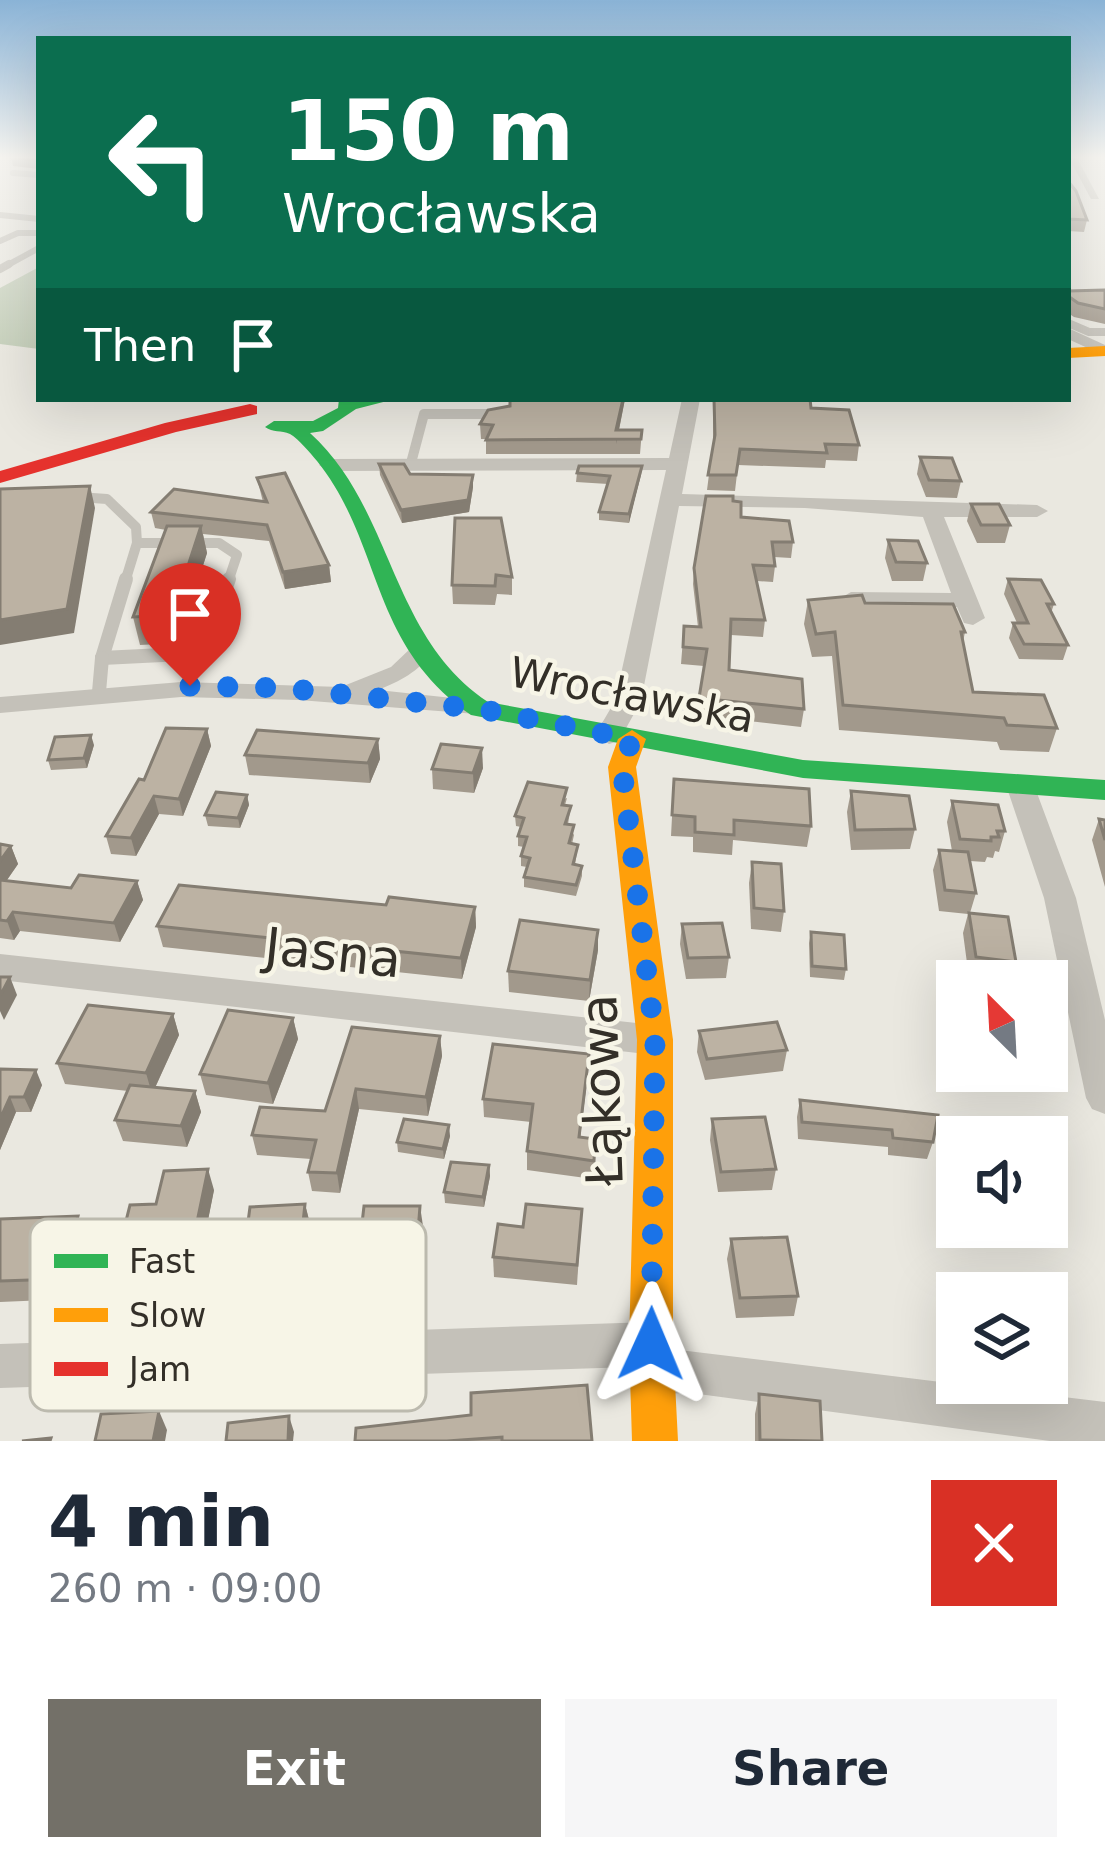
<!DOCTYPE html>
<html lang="en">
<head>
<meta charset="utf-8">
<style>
  :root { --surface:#fff; --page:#f6f6f7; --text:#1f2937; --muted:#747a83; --accent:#737068 }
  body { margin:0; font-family:"DejaVu Sans",sans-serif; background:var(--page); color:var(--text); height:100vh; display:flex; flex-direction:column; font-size:45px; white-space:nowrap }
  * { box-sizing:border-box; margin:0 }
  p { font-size:39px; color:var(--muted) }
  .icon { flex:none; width:66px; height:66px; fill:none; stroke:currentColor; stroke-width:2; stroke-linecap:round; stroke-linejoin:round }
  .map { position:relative; height:1441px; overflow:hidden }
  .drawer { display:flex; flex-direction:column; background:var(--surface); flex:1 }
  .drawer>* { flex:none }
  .hud { position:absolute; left:36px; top:36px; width:1035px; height:366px; border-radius:0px; box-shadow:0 12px 48px #0002; background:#0b6e4f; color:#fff; overflow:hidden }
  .needle { width:78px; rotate:336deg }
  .controls { position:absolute; left:936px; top:960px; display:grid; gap:24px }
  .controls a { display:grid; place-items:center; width:132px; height:132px; border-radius:0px; background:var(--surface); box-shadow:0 12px 48px #0002; font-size:60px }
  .pin { position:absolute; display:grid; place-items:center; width:102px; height:102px; color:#fff; margin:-123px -51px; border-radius:50% 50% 50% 0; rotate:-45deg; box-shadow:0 0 12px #0007 }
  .pin .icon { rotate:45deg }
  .me { position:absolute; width:132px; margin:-66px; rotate:1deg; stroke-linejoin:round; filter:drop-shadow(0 0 9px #0008) }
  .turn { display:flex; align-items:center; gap:42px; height:252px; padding:0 48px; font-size:54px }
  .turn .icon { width:156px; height:156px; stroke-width:2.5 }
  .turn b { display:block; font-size:84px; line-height:102px }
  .then { display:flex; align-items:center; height:114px; padding:0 48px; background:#0003; gap:24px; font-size:45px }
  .round { display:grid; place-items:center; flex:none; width:126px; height:126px; border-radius:0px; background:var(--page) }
  .headline { display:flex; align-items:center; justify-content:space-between; height:204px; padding:0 48px }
  h1 { font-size:72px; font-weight:700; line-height:90px }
  .primary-button { display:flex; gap:24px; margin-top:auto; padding:24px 48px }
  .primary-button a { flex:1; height:138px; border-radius:0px; background:var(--accent); color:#fff; font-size:48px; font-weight:700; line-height:138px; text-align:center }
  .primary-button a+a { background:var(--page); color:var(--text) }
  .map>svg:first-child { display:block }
  .green { fill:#c6d0bb }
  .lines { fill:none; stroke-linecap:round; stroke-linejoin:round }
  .lane-far3 { stroke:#c4c1b9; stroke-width:6 }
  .lane-far2 { stroke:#c4c1b9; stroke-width:8 }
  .lane-far1 { stroke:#c4c1b9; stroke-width:10 }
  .lane { stroke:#c4c1b9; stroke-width:14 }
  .street { fill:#c4c1b9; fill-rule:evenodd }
  .fast { fill:#30b455; fill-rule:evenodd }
  .slow { fill:#ff9f0a; fill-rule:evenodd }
  .jam { fill:#e5322d; fill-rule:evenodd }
  .wall { fill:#a2998c }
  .shaded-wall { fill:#847d72 }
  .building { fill:#bcb2a3; stroke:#847d72; stroke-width:3 }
  .route { stroke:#1a73e8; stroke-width:21; stroke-dasharray:0 37.8 }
  .labels { text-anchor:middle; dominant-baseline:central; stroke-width:9; stroke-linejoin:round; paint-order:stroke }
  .street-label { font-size:42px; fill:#332f28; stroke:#f7f5e7 }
  .near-street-label { font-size:51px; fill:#332f28; stroke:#f7f5e7 }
  .key { fill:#f7f5e7; stroke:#bcbaae; stroke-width:3 }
  .key-label { font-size:33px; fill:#332f28 }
</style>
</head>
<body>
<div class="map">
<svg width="1105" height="1441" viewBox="0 0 1105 1441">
  <rect width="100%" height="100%" fill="#eae8e0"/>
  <path class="green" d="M39,267v82l-39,-5v-56z"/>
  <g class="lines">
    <g class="lane-far3">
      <path d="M13,173l26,2"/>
      <path d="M0,215l39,4"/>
      <path d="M0,241l18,-8h21"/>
      <path d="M4,267l35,-19"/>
    </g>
    <g class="lane-far2">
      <path d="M0,269l9,-5"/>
      <path d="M1068,323l21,9h16"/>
    </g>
    <g class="lane-far1">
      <path d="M411,463l13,-49h79"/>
      <path d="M78,497l29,2 29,28 1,16"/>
      <path d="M125,582l12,-39h82l18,12 -9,27"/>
    </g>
    <g class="lane">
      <path d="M102,658l24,-79"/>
      <path d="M102,658l101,-5 26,-74"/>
      <path d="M99,692l3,-34"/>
    </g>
    <g class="street">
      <path d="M1068,156h8l23,43h-8z"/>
      <path d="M1068,328l37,17v11l-37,-17z"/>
      <path d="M682,399h18l-18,95 355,11 11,6 -11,6h-93l41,101 -12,7 -9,-2 -7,-16 -106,-1 -12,-7 12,-7 100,1 -28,-76 -118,-9 -126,-2 -38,195 -22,40 -10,3 -14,-9 20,-34 51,-231 -337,1 -10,-6 10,-6 340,-1z"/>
      <path d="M421,644l13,8c-17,20 -33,29 -56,38l102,11 9,2 4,6 -4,6 -190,-15 -118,-3 -181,16v-16l181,-15 160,5 50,-20 21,-20z"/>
      <path d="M1020,776l14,9 42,113 29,122v94l-13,-5 -6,-11 -42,-200 -38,-113z"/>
      <path d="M0,954l655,71 13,5 5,10 -5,10 -13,5 -655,-75z"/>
      <path d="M651,1322l16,6 4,21 434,53v39h-55l-359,-48 -39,1 -16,-6 -4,-21 -632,21v-44z"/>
    </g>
    <path class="fast" d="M339,399h56l-39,10 -33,22 -13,2c84,76 79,203 178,269l315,58 302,20v20l-302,-22 -332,-63c-103,-72 -87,-170 -154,-254 -7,-8 -18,-22 -27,-27 -9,-4 -17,-1 -25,-7l9,-6h39l25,-13z"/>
    <g class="slow">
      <path d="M1105,346v10l-37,2v-10z"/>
      <path d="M632,730l14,9 -10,28 37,273v304l5,97h-46l-3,-97 8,-304 -29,-273 10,-28z"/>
    </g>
    <path class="jam" d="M250,404l7,2v8l-81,18 -176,51v-12l165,-48z"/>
  </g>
  <g class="wall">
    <path d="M39,156v13l-26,-3 -2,-9z"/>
    <path d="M1068,181l19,39 -3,12 -16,-1z"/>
    <path d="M1105,290v34l-31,-7 -6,-4v-22z"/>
    <path d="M509,399h116l-6,31h23l-2,24h-154v-15h-5l-1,-15 29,-18z"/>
    <path d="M713,399h97l1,9 48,37 -2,16 -31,-1 -1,8 -87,-3 -3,26 -28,-1 6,-47z"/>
    <path d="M920,457l41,24 -4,17 -31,-1 -9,-23z"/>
    <path d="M379,464l31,10 63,13 -4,25 -67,11 -22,-48z"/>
    <path d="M642,466l-13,57 -30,-3v-8l9,-28 -32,-2 1,-9z"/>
    <path d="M257,478l72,87 2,17 -46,7 -16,-48 -66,-7 4,19 -29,90 -38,2 -7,-28 33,-87 -11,-2 -4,-16 112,-10z"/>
    <path d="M733,501l8,16 52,25 -2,16 -17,-1 1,9 -2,16 -16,-1 8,39 -2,17 -32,-2 -2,35 75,39 -3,18 -104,-12 7,-49 -23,-2 3,-38 14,1 -5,-43 1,-16z"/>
    <path d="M971,504l39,21 -5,18h-28l-10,-22z"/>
    <path d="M455,518l57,59v18l-15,-1 -2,11 -42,-1 -1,-19z"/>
    <path d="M888,540l39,23 -4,18h-31l-7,-23z"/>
    <path d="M1008,579l46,25 -3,9 17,32 -5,15 -44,-1 -10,-21 4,-15h4l-13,-29z"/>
    <path d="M808,600l57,3 100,29 -2,10 10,50 84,36 -8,24 -49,-2 -3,-8 -158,-12 -7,-74 -20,1 -8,-33z"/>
    <path d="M207,729l4,17 -28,70 -24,-2 -23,42 -25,-2 -5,-18 38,-56z"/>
    <path d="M378,739l2,20 -10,24 -121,-8 -4,-20z"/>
    <path d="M94,745l-7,23 -36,2 -3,-10z"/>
    <path d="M483,768l-9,25 -41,-4 -1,-20z"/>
    <path d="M674,779l137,47 -4,21 -74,-7 -1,15 -39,-3v-15l-22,-1z"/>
    <path d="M851,791l64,38 -5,20 -59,1 -4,-38z"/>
    <path d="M247,795l2,10 -9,23 -32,-2 -3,-11z"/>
    <path d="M567,798l-2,7 6,1 -3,18 6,11 -2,9 6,1 -3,20 7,1v10l-6,20 -52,-9v-10l3,-10 -6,-1v-10l3,-9 -6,-1v-10l3,-9 -5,-1 -1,-10z"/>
    <path d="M952,801l53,30 -6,21 -4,-1 -2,7 -6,-1 -2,5 -15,-1 6,32 -6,20 46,49 -6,19 -41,-3 -6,-45 5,-19 -29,-3 -6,-41 6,-20 13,1 -5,-29z"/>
    <path d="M1099,819l6,1v67l-13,-47z"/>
    <path d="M0,844l11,2 7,18 -11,16 64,8 66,-7 6,19 -23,42 -100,-11 -6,9 -14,-2z"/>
    <path d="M752,862l32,49 -3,21 -30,-3 -2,-46z"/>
    <path d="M386,905l89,2 1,20 -14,52 -299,-32 -6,-21z"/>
    <path d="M682,924l47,33 -3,21 -40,1 -6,-35z"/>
    <path d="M811,932l35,37 -2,11 -34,-3 -1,-34z"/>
    <path d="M598,950l-9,51 -80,-9 -1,-21z"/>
    <path d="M173,1014l6,21 -24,53 40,3 6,21 -14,35 -64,-6 -8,-21 13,-29 -63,-7 -8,-21z"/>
    <path d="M293,1018l5,21 -25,65 -67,-9 -6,-21z"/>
    <path d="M352,1027l88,9 2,20 -14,60 -69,-7 -19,84 -28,-2 -4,-19 3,-13 -54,-4 -5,-20 73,-24z"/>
    <path d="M699,1031l88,19 -4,21 -78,9 -8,-28z"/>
    <path d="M589,1054l-9,83 15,2 -2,40 -66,-9v-19l4,-29 -47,-5 -1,-18z"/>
    <path d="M0,1069l42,16 -11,27h-15l-16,38z"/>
    <path d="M800,1100l133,42 -6,17 -39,-4v-8l-90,-8 -1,-22z"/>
    <path d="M712,1119l64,50 -4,21 -54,2 -8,-52z"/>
    <path d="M450,1136l-6,23 -46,-7 -1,-10z"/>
    <path d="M489,1165l1,11 -6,31 -39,-4 -1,-11z"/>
    <path d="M214,1190l-21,105 -72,2 -9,-20 44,-73z"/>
    <path d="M305,1204l5,20 -8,74 -56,4 -6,-20z"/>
    <path d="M582,1209l-5,76 -83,-8 -1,-20 30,-30z"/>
    <path d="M0,1219l87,17 -17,63 -70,3z"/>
    <path d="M423,1226l-6,78h-58l-4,-20z"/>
    <path d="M731,1239l67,57 -4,20 -58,2 -9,-59z"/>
    <path d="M759,1394l63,47h-67v-27z"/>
    <path d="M471,1415l121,26h-237z"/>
  </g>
  <g class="shaded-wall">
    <path d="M623,399h2l-9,45v-14z"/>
    <path d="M642,466l-1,9 -12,48v-9z"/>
    <path d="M473,475v12l-4,25 -67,11 -1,-13z"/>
    <path d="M90,486l5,22 -21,125 -74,12v-25z"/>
    <path d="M201,526l6,27 -29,90 -6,-28z"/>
    <path d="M329,565l2,17 -46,7 -2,-17z"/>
    <path d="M207,729l4,17 -28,70 -4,-17z"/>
    <path d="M91,735l3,10 -7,23 -3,-10z"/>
    <path d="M378,739l2,20 -10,24 -2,-20z"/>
    <path d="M482,748l1,20 -9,25 -1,-20z"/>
    <path d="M247,795l2,10 -9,23 -2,-10z"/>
    <path d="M154,796l5,18 -23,42 -5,-18z"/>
    <path d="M11,846l7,18 -18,26v-29z"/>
    <path d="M137,881l6,19 -23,42 -6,-19z"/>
    <path d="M475,907l1,20 -14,52 -1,-21z"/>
    <path d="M13,912l7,19 -6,9 -7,-19z"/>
    <path d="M598,930v20l-9,51 1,-21z"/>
    <path d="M10,977l7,18 -13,25 -4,-9v-15z"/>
    <path d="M173,1014l6,21 -27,59 -6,-21z"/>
    <path d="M293,1018l5,21 -25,65 -5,-21z"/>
    <path d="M440,1036l2,20 -14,60 -2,-19z"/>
    <path d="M589,1054l-1,18 -10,83 1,-18z"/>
    <path d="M36,1070l6,15 -11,27 -7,-15z"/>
    <path d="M356,1089l3,20 -19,84 -3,-20z"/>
    <path d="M195,1091l6,21 -14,35 -6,-21z"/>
    <path d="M10,1097l6,15 -16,38v-31z"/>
    <path d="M449,1125l1,11 -6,23 -1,-10z"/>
    <path d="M489,1165l1,11 -6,31 -1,-10z"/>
    <path d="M208,1169l6,21 -21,105 -7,-20z"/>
    <path d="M305,1204l5,20 -8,74 -5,-20z"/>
    <path d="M420,1206l3,20 -6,78 -3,-21z"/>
    <path d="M78,1216l9,20 -17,63 -9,-20z"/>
    <path d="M159,1411l8,19 -2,11h-12z"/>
    <path d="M289,1416l5,16 -1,9h-5z"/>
  </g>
  <g class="building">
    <path d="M14,156h25v5l-28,-4z"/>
    <path d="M1068,181l8,10 11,29 -19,-1z"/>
    <path d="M1105,290v19l-27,-6 -10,-7v-5z"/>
    <path d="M510,399h113l-7,31h26l-1,9 -155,1 7,-15 -13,-1 8,-14 22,-4z"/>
    <path d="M714,399h96l1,9 38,2 10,35 -34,-1 2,9 -87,-4 -4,26h-28l7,-40z"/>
    <path d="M920,457l32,1 9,23 -32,-1z"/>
    <path d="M379,464h25l6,10 63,1 -5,25 -67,10z"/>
    <path d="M579,466h63l-13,48 -30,-2 11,-36 -33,-3z"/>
    <path d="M285,473l44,92 -46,7 -16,-47 -116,-13 23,-23 93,13 -10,-24z"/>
    <path d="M90,486l-23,123 -67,11v-131z"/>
    <path d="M706,496h27v5l8,1v15l48,4 4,21h-21l3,24 -22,-1 12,55 -34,-1 -2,51 73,9 2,30 -105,-11 8,-49 -24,-2 1,-21 17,1 -7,-59z"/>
    <path d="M971,504h28l11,21h-29z"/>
    <path d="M455,518h46l11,59 -16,-2 -1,11 -43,-1z"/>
    <path d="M167,526h34l-29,89 -39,2z"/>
    <path d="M888,540l30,1 9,22 -31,-1z"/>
    <path d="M1008,579l33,1 13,24h-7l21,41 -44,-1 -11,-21h15z"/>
    <path d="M862,595l3,8 88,1 12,28h-4l12,60 71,3 13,33 -50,-3 -3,-7 -161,-13 -8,-73 -19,2 -8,-34z"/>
    <path d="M166,728l41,1 -28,70 -25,-3 -23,42 -25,-2 33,-57 5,1z"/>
    <path d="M257,730l121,9 -10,24 -123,-8z"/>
    <path d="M91,735l-7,23 -36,2 7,-23z"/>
    <path d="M441,744l41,4 -9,25 -41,-4z"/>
    <path d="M674,779l135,10 2,37 -77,-6v15l-39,-3v-15l-23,-2z"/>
    <path d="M528,782l39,6 -5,17 9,1 -6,18 9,1 -5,18 9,2 -5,19 9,2 -6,19 -52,-8 6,-19 -9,-2 6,-19 -9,-1 6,-18 -9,-2z"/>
    <path d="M851,791l58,5 6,33 -60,1z"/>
    <path d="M216,792l31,3 -9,23 -33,-3z"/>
    <path d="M952,801l46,4 7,26h-8l2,6h-8v4l-31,-2z"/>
    <path d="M1099,819l6,1v20z"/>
    <path d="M0,844l11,2 -11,15z"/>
    <path d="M939,850l29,2 8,41 -31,-3z"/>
    <path d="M752,862l29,2 3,47 -30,-3z"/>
    <path d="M79,875l58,6 -23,42 -101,-11 -6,9 -7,-1v-40l71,8z"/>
    <path d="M179,885l207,20 3,-8 86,10 -14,51 -304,-32z"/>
    <path d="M969,913l39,4 8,45 -40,-5z"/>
    <path d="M520,920l78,10 -8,50 -82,-9z"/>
    <path d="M722,923l7,34 -41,1 -6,-34z"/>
    <path d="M811,932l33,3 2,34 -34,-3z"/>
    <path d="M0,977h10l-10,19z"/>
    <path d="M88,1005l85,9 -27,59 -89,-10z"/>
    <path d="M228,1010l65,8 -25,65 -68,-9z"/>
    <path d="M777,1022l10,28 -80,9 -8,-28z"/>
    <path d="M352,1027l88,9 -14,61 -70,-8 -19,84 -29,-1 8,-32 -64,-5 8,-28 65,4z"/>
    <path d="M493,1044l96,10 -10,83 16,2 -1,22 -67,-10 6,-47 -50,-5z"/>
    <path d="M0,1069l36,1 -12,27h-14l-10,22z"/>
    <path d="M130,1085l65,6 -14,35 -66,-6z"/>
    <path d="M800,1100l138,15 -5,27 -40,-4 -1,-8 -90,-8z"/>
    <path d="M765,1117l11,52 -55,3 -9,-53z"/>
    <path d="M404,1119l45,6 -6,24 -46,-7z"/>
    <path d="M451,1162l38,3 -6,32 -39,-5z"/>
    <path d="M208,1169l-22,106 -74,2 18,-72 26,-1 8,-33z"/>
    <path d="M305,1204l-8,74 -57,4 10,-75z"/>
    <path d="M526,1204l56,5 -5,56 -84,-8 5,-33 25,3z"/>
    <path d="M364,1206h56l-6,77 -59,1z"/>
    <path d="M78,1216l-17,63 -61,2v-62z"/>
    <path d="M787,1237l11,59 -58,2 -9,-59z"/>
    <path d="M587,1385l5,56h-90v-4l-55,4h-92l1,-13 115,-13v-22z"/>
    <path d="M759,1394l61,7 2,40 -62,-1z"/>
    <path d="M159,1411l-6,30h-58l6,-27z"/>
    <path d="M289,1416l-1,25h-62l2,-18z"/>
    <path d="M51,1438l-1,3h-28z"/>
  </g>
  <linearGradient id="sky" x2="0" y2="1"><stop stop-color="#8ab3d6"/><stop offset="0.44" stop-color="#f6f5f1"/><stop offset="1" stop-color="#f6f5f1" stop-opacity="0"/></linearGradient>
  <rect width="1105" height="357" fill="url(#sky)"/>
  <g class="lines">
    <path class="route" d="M190,686l94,2 196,21 152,30 -10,28 33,273 -4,304"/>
  </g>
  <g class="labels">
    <g class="street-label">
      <text transform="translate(632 695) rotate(11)">Wrocławska</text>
    </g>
    <g class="near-street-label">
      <text transform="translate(333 953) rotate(6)">Jasna</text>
      <text transform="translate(602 1090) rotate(-92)">Łąkowa</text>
    </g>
  </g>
  <rect x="30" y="1219" width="396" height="192" rx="18" class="key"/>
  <rect x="54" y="1254" width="54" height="14" fill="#30b455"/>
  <rect x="54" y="1308" width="54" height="14" fill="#ff9f0a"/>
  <rect x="54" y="1362" width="54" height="14" fill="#e5322d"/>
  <g class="key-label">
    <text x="129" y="1273">Fast</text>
    <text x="129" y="1327">Slow</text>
    <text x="129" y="1381">Jam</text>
  </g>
</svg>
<div class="controls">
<a><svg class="needle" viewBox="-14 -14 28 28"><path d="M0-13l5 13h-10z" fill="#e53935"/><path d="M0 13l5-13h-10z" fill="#747a83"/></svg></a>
<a><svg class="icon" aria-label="sound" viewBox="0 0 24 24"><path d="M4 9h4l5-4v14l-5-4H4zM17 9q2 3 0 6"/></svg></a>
<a><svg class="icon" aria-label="layers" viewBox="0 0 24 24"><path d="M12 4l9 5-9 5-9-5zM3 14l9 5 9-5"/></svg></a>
</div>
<div class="pin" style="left:190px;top:686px;background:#d93025"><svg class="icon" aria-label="arrive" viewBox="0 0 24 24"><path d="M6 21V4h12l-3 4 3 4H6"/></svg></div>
<svg class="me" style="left:651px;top:1344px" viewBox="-20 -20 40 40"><path d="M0-17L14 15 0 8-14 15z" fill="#1a73e8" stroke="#fff" stroke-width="4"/></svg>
<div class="hud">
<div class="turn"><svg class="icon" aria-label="left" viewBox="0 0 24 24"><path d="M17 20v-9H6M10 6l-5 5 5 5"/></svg><div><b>150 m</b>Wrocławska</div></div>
<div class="then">Then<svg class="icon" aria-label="arrive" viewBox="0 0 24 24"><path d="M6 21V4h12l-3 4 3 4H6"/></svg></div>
</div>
</div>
<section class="drawer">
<div class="headline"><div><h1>4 min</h1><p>260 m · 09:00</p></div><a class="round" style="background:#d93025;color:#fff"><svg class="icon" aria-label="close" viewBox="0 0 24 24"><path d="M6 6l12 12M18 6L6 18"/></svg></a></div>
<div class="primary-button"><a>Exit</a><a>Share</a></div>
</section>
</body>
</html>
